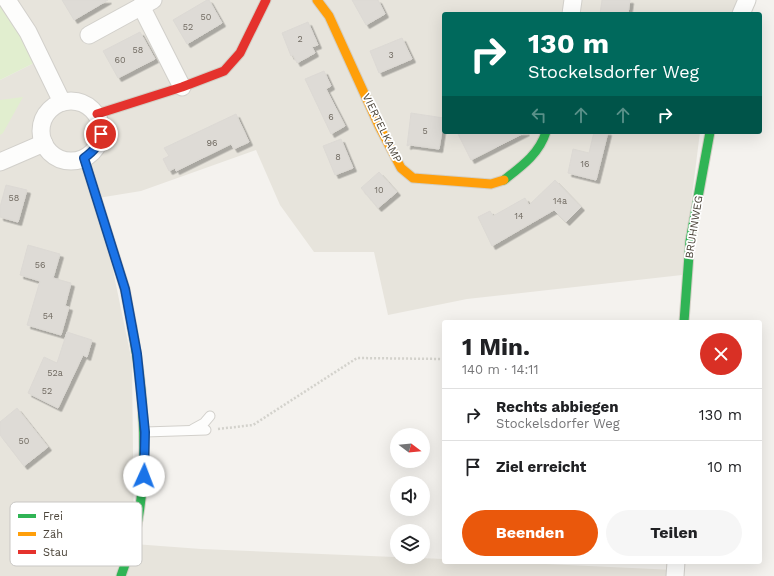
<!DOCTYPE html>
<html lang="de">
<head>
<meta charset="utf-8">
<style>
  :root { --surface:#fff; --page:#f6f6f6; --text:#202124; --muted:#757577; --line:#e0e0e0; --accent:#ea580c }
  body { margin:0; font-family:"Work Sans",sans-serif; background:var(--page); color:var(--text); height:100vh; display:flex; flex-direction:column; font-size:15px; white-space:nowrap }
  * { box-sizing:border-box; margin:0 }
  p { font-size:13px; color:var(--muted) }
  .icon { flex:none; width:22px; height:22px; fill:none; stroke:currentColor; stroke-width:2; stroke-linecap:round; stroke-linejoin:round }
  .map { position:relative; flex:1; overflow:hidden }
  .sheet { position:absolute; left:442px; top:320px; width:320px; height:244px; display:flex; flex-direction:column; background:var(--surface); border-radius:4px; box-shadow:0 4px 16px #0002 }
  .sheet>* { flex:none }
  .top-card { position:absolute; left:442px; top:12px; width:320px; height:122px; border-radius:4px; box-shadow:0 4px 16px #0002; background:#00695c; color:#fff; overflow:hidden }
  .needle { width:26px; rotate:106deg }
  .controls { position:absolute; left:390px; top:428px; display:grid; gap:8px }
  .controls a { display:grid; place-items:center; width:40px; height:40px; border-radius:50%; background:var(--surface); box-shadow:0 4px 16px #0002; font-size:20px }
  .pin { position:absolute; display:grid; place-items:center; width:34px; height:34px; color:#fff; margin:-17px; border:2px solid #fff; border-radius:50%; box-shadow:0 1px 4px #0007 }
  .me { position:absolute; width:44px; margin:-22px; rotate:2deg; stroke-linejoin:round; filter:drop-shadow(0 0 3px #0008) }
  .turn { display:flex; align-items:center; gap:14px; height:84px; padding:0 20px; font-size:18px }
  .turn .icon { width:52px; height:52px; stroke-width:2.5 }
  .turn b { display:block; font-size:28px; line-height:34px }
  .lanes { display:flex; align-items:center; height:38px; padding:0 20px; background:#0003; justify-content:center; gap:20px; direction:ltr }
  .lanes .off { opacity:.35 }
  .round { display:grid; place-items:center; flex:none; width:42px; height:42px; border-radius:21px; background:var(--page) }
  .head { display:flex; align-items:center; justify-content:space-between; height:68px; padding:0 20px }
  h1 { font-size:24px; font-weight:700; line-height:30px }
  .action { display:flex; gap:8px; margin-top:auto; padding:8px 20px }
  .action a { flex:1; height:46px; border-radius:24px; background:var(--accent); color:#fff; font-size:16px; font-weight:700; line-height:46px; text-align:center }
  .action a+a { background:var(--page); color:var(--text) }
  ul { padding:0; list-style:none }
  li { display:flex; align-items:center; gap:12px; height:52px; padding:0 20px; border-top:1px solid var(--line) }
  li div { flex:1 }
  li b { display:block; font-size:15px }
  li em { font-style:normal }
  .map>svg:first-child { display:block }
  .residential { fill:#e7e4dc }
  .green { fill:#e1eecf }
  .building { fill:#dedbd6; stroke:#dcd9d4; filter:url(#shadow) }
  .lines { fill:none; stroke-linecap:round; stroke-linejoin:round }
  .lane-casing { stroke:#d2d0cb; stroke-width:11 }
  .street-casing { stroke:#d2d0cb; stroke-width:19 }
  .fast-casing { stroke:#d3cfc5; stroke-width:11 }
  .slow-casing { stroke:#d3cfc5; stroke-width:11 }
  .jam-casing { stroke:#d3cfc5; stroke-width:11 }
  .path { stroke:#d3d2cc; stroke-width:2.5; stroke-dasharray:2 2; stroke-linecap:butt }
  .lane { stroke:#fdfdfc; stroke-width:9 }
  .street { stroke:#fdfdfc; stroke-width:17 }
  .fast { stroke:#30b455; stroke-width:9 }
  .slow { stroke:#ff9f0a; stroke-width:9 }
  .jam { stroke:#e5322d; stroke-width:9 }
  .route-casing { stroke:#114b97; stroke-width:10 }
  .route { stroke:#1a73e8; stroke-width:7 }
  .labels { text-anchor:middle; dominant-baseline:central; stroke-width:3.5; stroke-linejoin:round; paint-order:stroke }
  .number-label { font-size:9px; fill:#706a61 }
  .street-label { font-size:11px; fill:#4b4439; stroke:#fff }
  .key { fill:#fff; stroke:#c9c7c4; stroke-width:1 }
  .key-label { font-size:11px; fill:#4b4439 }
</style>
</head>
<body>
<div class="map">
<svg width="774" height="576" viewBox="0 0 774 576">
  <defs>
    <filter id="shadow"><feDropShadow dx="3.5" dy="3.5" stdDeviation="0" flood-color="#0004"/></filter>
  </defs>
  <rect width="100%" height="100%" fill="#f4f2ee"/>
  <path class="residential" d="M4,0h733l-4,14h-289v118h256l-18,143 -215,24 -79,16 -14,-63h-60l-34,-47 -24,-55 -115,41 -43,7 34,164 2,182 67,5 243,10v3h56l175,8v6h-675v-496l40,-20z"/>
  <g class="green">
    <path d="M0,0l40,60 -40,20z"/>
    <path d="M23,97l-20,36 -3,2v-35z"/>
  </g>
  <g class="building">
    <path d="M62,0h46l-34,20z"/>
    <path d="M207,0h2l13,23 -35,21 -14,-24z"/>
    <path d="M352,0h26l7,14 -19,11z"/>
    <path d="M602,0h28l-2,14h-28z"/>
    <path d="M308,22l10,23 -6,2 3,6 -18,10 -4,-8 -2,1 -9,-23z"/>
    <path d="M140,32l15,27 -37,19 -15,-27z"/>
    <path d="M402,38l10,21 -33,14 -9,-22z"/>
    <path d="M324,71l7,15 -5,3 19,37 -14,8 -26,-55z"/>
    <path d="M411,113l33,5 -5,31 -29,-4 2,-1 -5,2z"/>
    <path d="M236,114l13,28 -15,7 -3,-5 -55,27 -1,-3 -6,3 -6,-12 6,-3 -5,-8z"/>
    <path d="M457,132h69l-55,28z"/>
    <path d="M594,132h14l-12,48 -28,-7 5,-24 16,4z"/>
    <path d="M341,139l12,29 -18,7 -12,-29z"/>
    <path d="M379,172l18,20 -19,16 -17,-20z"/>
    <path d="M555,180l26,27 -15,15 -12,-12 -62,36 -14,-29 12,-6 3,5 32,-18 4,7z"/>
    <path d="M6,185l21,5 -9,32 -18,-5v-10z"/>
    <path d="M28,245l32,9 -7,24 18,5 -6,23 4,1 -8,28 -34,-10 13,-44 -20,-6z"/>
    <path d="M67,332l25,8 -5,17 -4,-2 -25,53 -30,-15 16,-36 13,6z"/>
    <path d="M17,408l31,39 -24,19 -24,-31v-13z"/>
  </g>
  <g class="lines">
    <defs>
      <g id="lane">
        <path d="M193,429l11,-6 6,-7"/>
        <path d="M145,432l61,-2"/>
      </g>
      <g id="street">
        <path d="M7,0l21,32 34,70"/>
        <path d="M141,6l41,81"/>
        <path d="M571,14l2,-14"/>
        <path d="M741,14l6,-14"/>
        <path d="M89,35l64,-35"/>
        <circle cx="71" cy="131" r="30"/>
        <path d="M0,162l44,-19"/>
        <path d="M675,576l1,-14"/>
      </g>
      <g id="fast">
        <path d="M504,180c18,-14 35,-26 42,-48"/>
        <path d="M684,322l6,-81 20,-109"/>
        <path d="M121,576c5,-15 12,-31 15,-46 14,-67 8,-137 -4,-203"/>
      </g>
      <path id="slow" d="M317,0l12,16 50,110 22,42 12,10 78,6 13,-4"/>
      <g id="jam">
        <path d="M97,114l85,-27 42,-16 16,-18 26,-53"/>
        <path d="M84,158l41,131 7,38"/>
      </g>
    </defs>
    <use href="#lane" class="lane-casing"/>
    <use href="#street" class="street-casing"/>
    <use href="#fast" class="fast-casing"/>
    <use href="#slow" class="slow-casing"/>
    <use href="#jam" class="jam-casing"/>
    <path class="path" d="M218,429l35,-4 104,-67 87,1"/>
    <use href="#lane" class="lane"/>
    <use href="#street" class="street"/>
    <use href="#fast" class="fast"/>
    <use href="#slow" class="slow"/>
    <use href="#jam" class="jam"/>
  </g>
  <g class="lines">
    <defs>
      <path id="route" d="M101,134c-3,12 -7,17 -17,24l41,131 12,65 8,78 -1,44"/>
    </defs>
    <use href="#route" class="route-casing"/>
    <use href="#route" class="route"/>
  </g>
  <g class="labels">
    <g class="number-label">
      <text x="206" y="17">50</text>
      <text x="188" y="27">52</text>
      <text x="300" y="39">2</text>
      <text x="138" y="50">58</text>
      <text x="391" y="55">3</text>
      <text x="120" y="60">60</text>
      <text x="331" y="117">6</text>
      <text x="425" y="131">5</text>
      <text x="212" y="143">96</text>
      <text x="338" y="157">8</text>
      <text x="585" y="164">16</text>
      <text x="379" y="190">10</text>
      <text x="14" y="198">58</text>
      <text x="560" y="201">14a</text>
      <text x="519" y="216">14</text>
      <text x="40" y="265">56</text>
      <text x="48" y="316">54</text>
      <text x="55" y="373">52a</text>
      <text x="47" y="391">52</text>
      <text x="24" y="441">50</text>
    </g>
    <g class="street-label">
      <text transform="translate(382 128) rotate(64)">VIERTELKAMP</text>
      <text transform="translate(694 227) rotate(-81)">BRUHNWEG</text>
    </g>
  </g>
  <rect x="10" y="502" width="132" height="64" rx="6" class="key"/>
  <rect x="18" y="514" width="18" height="4" fill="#30b455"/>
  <rect x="18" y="532" width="18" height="4" fill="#ff9f0a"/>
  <rect x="18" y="550" width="18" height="4" fill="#e5322d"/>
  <g class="key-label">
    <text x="43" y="520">Frei</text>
    <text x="43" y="538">Zäh</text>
    <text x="43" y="556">Stau</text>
  </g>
</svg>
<div class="controls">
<a><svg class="needle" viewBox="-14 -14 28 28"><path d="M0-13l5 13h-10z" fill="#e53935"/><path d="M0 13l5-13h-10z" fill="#757577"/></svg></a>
<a><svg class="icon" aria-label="sound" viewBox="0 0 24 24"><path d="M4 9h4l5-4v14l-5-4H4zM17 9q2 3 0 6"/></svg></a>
<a><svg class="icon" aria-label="layers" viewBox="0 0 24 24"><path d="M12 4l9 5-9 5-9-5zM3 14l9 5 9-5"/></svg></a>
</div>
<div class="pin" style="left:101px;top:134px;background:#d93025"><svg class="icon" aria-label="arrive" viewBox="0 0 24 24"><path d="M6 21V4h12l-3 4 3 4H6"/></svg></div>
<svg class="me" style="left:144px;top:476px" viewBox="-20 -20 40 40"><circle r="19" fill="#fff"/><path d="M0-13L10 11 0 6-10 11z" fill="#1a73e8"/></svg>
<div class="top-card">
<div class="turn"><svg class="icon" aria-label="right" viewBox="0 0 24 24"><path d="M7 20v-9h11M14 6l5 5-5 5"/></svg><div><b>130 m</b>Stockelsdorfer Weg</div></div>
<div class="lanes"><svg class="icon off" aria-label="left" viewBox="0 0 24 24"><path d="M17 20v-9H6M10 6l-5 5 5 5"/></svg><svg class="icon off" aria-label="ahead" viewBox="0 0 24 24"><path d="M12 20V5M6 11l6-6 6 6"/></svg><svg class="icon off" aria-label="ahead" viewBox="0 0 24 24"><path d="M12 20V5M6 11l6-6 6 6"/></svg><svg class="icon" aria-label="right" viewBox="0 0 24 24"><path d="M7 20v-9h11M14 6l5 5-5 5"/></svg></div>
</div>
<section class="sheet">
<div class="head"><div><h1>1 Min.</h1><p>140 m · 14:11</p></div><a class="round" style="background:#d93025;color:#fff"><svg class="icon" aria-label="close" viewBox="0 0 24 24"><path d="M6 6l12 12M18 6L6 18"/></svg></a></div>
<ul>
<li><svg class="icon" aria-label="right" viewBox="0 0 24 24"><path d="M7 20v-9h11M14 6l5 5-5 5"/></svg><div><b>Rechts abbiegen</b><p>Stockelsdorfer Weg</p></div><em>130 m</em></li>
<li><svg class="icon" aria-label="arrive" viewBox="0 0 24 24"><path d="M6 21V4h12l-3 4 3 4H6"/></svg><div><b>Ziel erreicht</b></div><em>10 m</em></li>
</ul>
<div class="action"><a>Beenden</a><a>Teilen</a></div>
</section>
</div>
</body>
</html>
